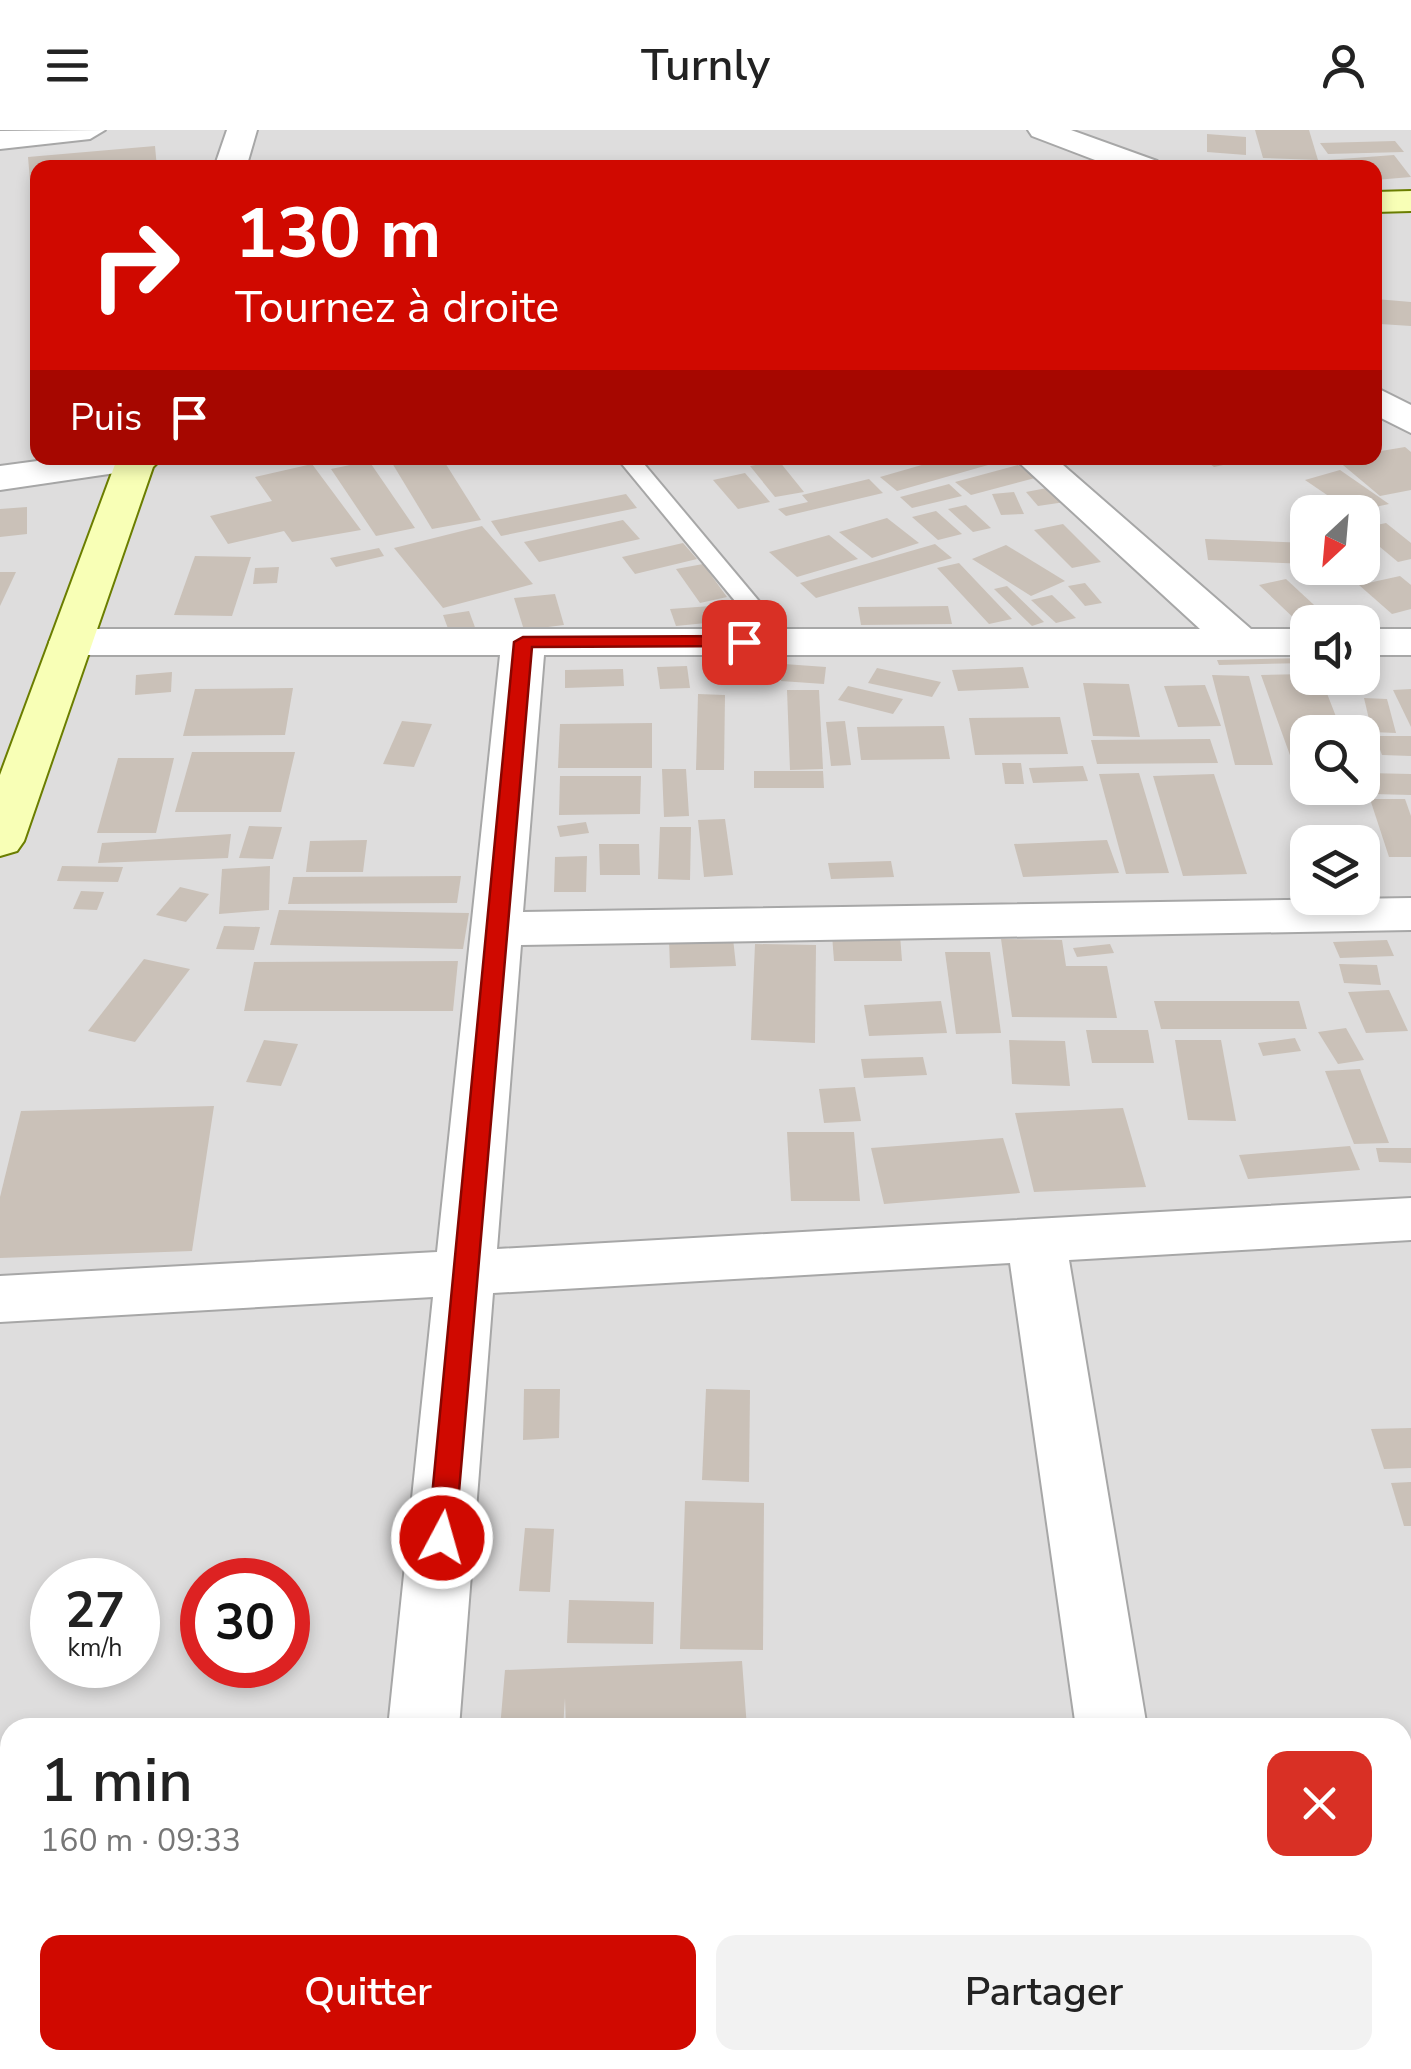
<!DOCTYPE html>
<html lang="fr">
<head>
<meta charset="utf-8">
<style>
  :root { --surface:#fff; --page:#f2f2f2; --text:#222; --muted:#767676; --accent:#d00900 }
  body { margin:0; font-family:"Nunito Sans",sans-serif; background:var(--page); color:var(--text); height:100vh; display:flex; flex-direction:column; font-size:38px; white-space:nowrap }
  * { box-sizing:border-box; margin:0 }
  p { font-size:32px; color:var(--muted) }
  .icon { flex:none; width:55px; height:55px; fill:none; stroke:currentColor; stroke-width:2; stroke-linecap:round; stroke-linejoin:round }
  .map { position:relative; flex:1; overflow:hidden }
  .details { position:absolute; left:0px; top:1588px; width:1412px; height:352px; display:flex; flex-direction:column; background:var(--surface); border-radius:30px 30px 0 0; box-shadow:0 5px 15px #0003 }
  .details>* { flex:none }
  .banner { position:absolute; left:30px; top:30px; width:1352px; height:305px; border-radius:20px; box-shadow:0 5px 15px #0003; background:#d00900; color:#fff; overflow:hidden }
  .needle { width:65px; rotate:206deg }
  .controls { position:absolute; left:1290px; top:365px; display:grid; gap:20px }
  .controls a { display:grid; place-items:center; width:90px; height:90px; border-radius:20px; background:var(--surface); box-shadow:0 5px 15px #0003; font-size:50px }
  .speed { position:absolute; left:30px; top:1428px; display:flex; gap:20px; font-size:50px; font-weight:700; text-align:center }
  .speed>* { display:grid; place-content:center; width:130px; height:130px; border-radius:50%; background:var(--surface); box-shadow:0 5px 15px #0003; line-height:1 }
  .speed small { font-size:25px; font-weight:400 }
  .speed .limit { border:15px solid #d22; background:#fff; color:#111 }
  .pin { position:absolute; display:grid; place-items:center; width:85px; height:85px; color:#fff; margin:-42px; border-radius:20px; box-shadow:0 5px 15px #0006 }
  .me { position:absolute; width:110px; margin:-55px; rotate:6deg; stroke-linejoin:round; filter:drop-shadow(0 0 8px #0008) }
  .turn { display:flex; align-items:center; gap:35px; height:210px; padding:0 40px; font-size:45px }
  .turn .icon { width:130px; height:130px; stroke-width:2.5 }
  .turn b { display:block; font-size:70px; line-height:85px }
  .then { display:flex; align-items:center; height:95px; padding:0 40px; background:#0003; gap:20px; font-size:38px }
  .round { display:grid; place-items:center; flex:none; width:105px; height:105px; border-radius:20px; background:var(--page) }
  .headline { display:flex; align-items:center; justify-content:space-between; height:170px; padding:0 40px }
  h1 { font-size:60px; font-weight:600; line-height:75px }
  .cta { display:flex; gap:20px; margin-top:auto; padding:20px 40px }
  .cta a { flex:1; height:115px; border-radius:20px; background:var(--accent); color:#fff; font-size:40px; font-weight:600; line-height:115px; text-align:center }
  .cta a+a { background:var(--page); color:var(--text) }
  header { display:flex; justify-content:space-between; align-items:center; height:130px; padding:0 40px; background:var(--surface); font-size:45px; font-weight:600 }
  .map>svg:first-child { display:block }
  .residential { fill:#dedddd; fill-rule:evenodd }
  .building { fill:#cac1b8 }
  .lines { fill:none; stroke-linecap:round; stroke-linejoin:round }
  .lane-casing { stroke:#a7a7a7; stroke-width:4 }
  .street-casing { stroke:#a7a7a7; stroke-width:4 }
  .secondary-casing { stroke:#6b7e00; stroke-width:4 }
  .lane { fill:#fff; fill-rule:evenodd }
  .street { fill:#fff; fill-rule:evenodd }
  .secondary { fill:#f8ffb6; fill-rule:evenodd }
  .route { fill:#d00900; stroke:#870600; stroke-width:2.5 }
</style>
</head>
<body>
<header><svg class="icon" aria-label="menu" viewBox="0 0 24 24"><path d="M4 6h16M4 12h16M4 18h16"/></svg>Turnly<svg class="icon" aria-label="person" viewBox="0 0 24 24"><circle cx="12" cy="8" r="4"/><path d="M4 21q1-7 8-7t8 7"/></svg></header>
<div class="map">
<svg width="1411" height="1939" viewBox="0 0 1411 1939">
  <rect width="100%" height="100%" fill="#f1eee6"/>
  <path class="residential" d="M0,0h1411v1939h-1411zM38,38h1337v290h-1337zM1308,382h54v56h-54zM1308,492h54v56h-54zM1308,602h54v56h-54zM1308,712h54v56h-54zM52,1450h86v85h-86zM202,1450h86v85h-86zM10,1598h1392v332h-1392z"/>
  <g class="building">
    <path d="M1255,0h54l9,30 -55,-2z"/>
    <path d="M1207,4l39,3v18l-39,-3z"/>
    <path d="M1395,11l9,11 -76,2 -8,-11z"/>
    <path d="M155,16l2,22h-119v24h-7l-3,-35z"/>
    <path d="M1394,25l17,22 -36,3v-12h-41l-7,-8z"/>
    <path d="M1376,169l35,3v24l-31,-2z"/>
    <path d="M1405,317l6,5v38l-31,6 -43,-36 38,-2v-6z"/>
    <path d="M389,328h53l39,62 -49,9z"/>
    <path d="M946,328l63,1 -112,32 -17,-14z"/>
    <path d="M1202,328h48v1l-36,8z"/>
    <path d="M369,331l46,67 -39,8 -45,-67z"/>
    <path d="M779,331l25,31 -29,5 -25,-31z"/>
    <path d="M312,334l49,66 -69,12 -8,-11 -56,13 -18,-28 62,-15 -17,-24z"/>
    <path d="M1018,335l17,13 -64,17 -16,-13z"/>
    <path d="M1340,340l49,34 -37,8 -47,-32z"/>
    <path d="M745,343l25,29 -32,7 -25,-29z"/>
    <path d="M869,349l14,14 -97,23 -8,-7 30,-7 -6,-7z"/>
    <path d="M949,354l13,12 -50,12 -12,-11z"/>
    <path d="M1052,357l13,15 -27,4 -12,-14z"/>
    <path d="M1014,362l10,22 -23,1 -9,-21z"/>
    <path d="M626,364l11,14 -136,28 -10,-15z"/>
    <path d="M966,375l25,23 -18,4 -25,-23z"/>
    <path d="M27,377v27l-27,3v-28z"/>
    <path d="M936,381l26,23 -24,6 -26,-23z"/>
    <path d="M887,388l32,25 -47,15 -33,-26z"/>
    <path d="M623,390l17,19 -101,23 -15,-20z"/>
    <path d="M1386,393l25,20v16l-13,3 -36,-30v-4z"/>
    <path d="M1063,394l38,38 -29,6 -38,-38z"/>
    <path d="M482,396l51,58 -90,24 -49,-60z"/>
    <path d="M829,405l29,24 -61,18 -28,-25z"/>
    <path d="M1205,409l103,4v21l-100,-4z"/>
    <path d="M683,413l14,16 -62,15 -13,-17z"/>
    <path d="M935,414l17,14 -136,40 -16,-15z"/>
    <path d="M1006,415l59,36 -34,15 -59,-37z"/>
    <path d="M379,418l5,8 -48,11 -6,-9z"/>
    <path d="M195,426l56,1 -19,59 -58,-1z"/>
    <path d="M959,433l53,56 -23,5 -52,-56z"/>
    <path d="M703,434l24,33 -27,6 -24,-34z"/>
    <path d="M279,437l-2,16 -24,1 2,-16z"/>
    <path d="M0,442h16l-16,34z"/>
    <path d="M1400,446l11,9v24l-19,5 -33,-29z"/>
    <path d="M1286,449l41,38 -28,6 -40,-38z"/>
    <path d="M1085,453l17,20 -17,3 -17,-20z"/>
    <path d="M1007,456l37,36 -12,4 -38,-37z"/>
    <path d="M555,464l9,31 -40,5 -10,-32z"/>
    <path d="M1052,465l24,23 -20,5 -25,-23z"/>
    <path d="M733,475l12,16 -15,3 -12,-16z"/>
    <path d="M711,476l5,16 -40,4 -6,-17z"/>
    <path d="M948,476l4,18 -91,1 -3,-18z"/>
    <path d="M469,481l7,19 -26,4 -7,-19z"/>
    <path d="M1308,528v5l-89,2 -2,-5z"/>
    <path d="M784,534l42,3 -2,17 -43,-3z"/>
    <path d="M687,536l3,22 -30,1 -3,-22z"/>
    <path d="M1023,537l6,21 -71,3 -6,-21z"/>
    <path d="M877,538l64,14 -9,15 -64,-14z"/>
    <path d="M623,539l1,17 -59,2v-18z"/>
    <path d="M172,542l-1,20 -36,3 1,-20z"/>
    <path d="M1308,544l13,4 21,54h-34v37h-13l-34,-94z"/>
    <path d="M1212,545l37,1 24,89h-38z"/>
    <path d="M1083,553l46,1 11,53 -47,-1z"/>
    <path d="M1205,555l16,41 -43,1 -14,-41z"/>
    <path d="M848,556l55,13 -10,15 -55,-14z"/>
    <path d="M293,558l-8,47 -102,1 12,-47z"/>
    <path d="M1411,559v38l-18,-37z"/>
    <path d="M787,560h32l4,79 -33,1z"/>
    <path d="M698,564l27,1 -1,75h-28z"/>
    <path d="M1364,568l23,1 9,34 -24,-1z"/>
    <path d="M1060,587l8,37 -93,1 -6,-37z"/>
    <path d="M402,591l30,3 -18,43 -31,-3z"/>
    <path d="M845,591l6,44 -20,1 -5,-44z"/>
    <path d="M652,593v45h-94l2,-44z"/>
    <path d="M944,596l6,33 -89,1 -4,-33z"/>
    <path d="M1375,606h36v20l-29,-1z"/>
    <path d="M1210,609l8,24 -121,1 -6,-24z"/>
    <path d="M192,622h103l-14,60h-106z"/>
    <path d="M118,628h56l-18,75h-59z"/>
    <path d="M1002,633h19l3,21h-19z"/>
    <path d="M1083,636l5,15 -55,2 -4,-15z"/>
    <path d="M662,639h24l3,47 -25,1z"/>
    <path d="M754,641h69l1,17h-70z"/>
    <path d="M1139,643l30,100 -43,1 -27,-100z"/>
    <path d="M1367,643l44,1v21l-38,-1z"/>
    <path d="M1214,644l33,100 -64,2 -30,-100z"/>
    <path d="M560,646h81l-1,38 -81,1z"/>
    <path d="M1370,669h35l6,17v41h-22z"/>
    <path d="M725,689l8,56 -29,2 -6,-57z"/>
    <path d="M586,692l3,11 -29,4 -3,-11z"/>
    <path d="M249,696l33,1 -9,32 -34,-1z"/>
    <path d="M660,697h31l-1,53 -32,-1z"/>
    <path d="M231,704l-3,24 -130,5 4,-20z"/>
    <path d="M367,710l-4,32h-57l4,-31z"/>
    <path d="M1107,710l12,33 -96,4 -9,-33z"/>
    <path d="M599,714h40l1,31h-40z"/>
    <path d="M587,726l-1,36h-32l1,-35z"/>
    <path d="M891,731l3,16 -63,2 -3,-16z"/>
    <path d="M62,736l61,1 -5,15 -61,-1z"/>
    <path d="M270,736l-1,44 -50,4 3,-45z"/>
    <path d="M461,746l-4,27 -169,1 5,-27z"/>
    <path d="M180,757l29,7 -23,28 -30,-7z"/>
    <path d="M81,761l23,1 -7,18 -24,-1z"/>
    <path d="M279,780l190,3 -6,36 -193,-4z"/>
    <path d="M224,796l36,1 -6,23 -38,-1z"/>
    <path d="M832,805h68l2,26h-68z"/>
    <path d="M733,808l3,28 -66,2 -1,-29z"/>
    <path d="M1001,809l61,1 4,26h41l10,52 -105,-1z"/>
    <path d="M1387,810l7,16 -54,2 -7,-16z"/>
    <path d="M755,814l61,1 -1,98 -64,-3z"/>
    <path d="M1110,814l4,9 -37,4 -4,-9z"/>
    <path d="M945,822h45l11,81 -45,1z"/>
    <path d="M144,829l46,10 -55,73 -47,-11z"/>
    <path d="M458,831l-5,50h-209l10,-49z"/>
    <path d="M1339,834l38,1 4,20 -37,-2z"/>
    <path d="M1389,860l19,41 -42,2 -18,-41z"/>
    <path d="M941,871l6,32 -78,3 -5,-31z"/>
    <path d="M1154,871h145l8,28h-146z"/>
    <path d="M1346,898l18,32 -26,4 -20,-32z"/>
    <path d="M1086,900h62l6,33h-62z"/>
    <path d="M1295,908l6,13 -38,5 -5,-13z"/>
    <path d="M264,910l34,4 -17,42 -35,-4z"/>
    <path d="M1009,910l56,1 5,45 -58,-2z"/>
    <path d="M1175,910h46l15,81 -48,-1z"/>
    <path d="M923,927l4,18 -63,3 -3,-19z"/>
    <path d="M1360,939l29,74 -35,1 -29,-73z"/>
    <path d="M855,957l6,34 -37,2 -5,-34z"/>
    <path d="M214,976l-22,145 -192,7v-61l21,-86z"/>
    <path d="M1123,978l23,79 -112,5 -19,-79z"/>
    <path d="M787,1002h67l6,69h-69z"/>
    <path d="M1003,1008l17,55 -136,11 -13,-56z"/>
    <path d="M1350,1016l10,24 -112,9 -9,-24z"/>
    <path d="M1376,1018h35v15l-32,-1z"/>
    <path d="M524,1259h36l-1,49 -36,2z"/>
    <path d="M706,1259l44,1 -1,92 -47,-2z"/>
    <path d="M1411,1298v40l-27,1 -13,-40z"/>
    <path d="M1411,1352v44h-7l-13,-43z"/>
    <path d="M685,1371l79,2 -1,147 -83,-1z"/>
    <path d="M525,1398l29,1 -4,63 -31,-1z"/>
    <path d="M569,1470l85,2 -1,42 -86,-1z"/>
    <path d="M742,1531l5,67h-181l-1,-30 -2,30h-63l5,-58z"/>
    <rect x="1402" y="1751" width="9" height="138"/>
    <path d="M794,1930h272l1,9h-273z"/>
  </g>
  <g class="lines">
    <defs>
      <path id="lane" d="M617,328h22l150,179v10h-16z"/>
      <g id="street">
        <path d="M105,0l-15,9 -90,10v-18z"/>
        <path d="M227,0h30l-11,38h-32z"/>
        <path d="M1028,0h43l86,31 4,7h-45l-84,-32z"/>
        <path d="M1375,257l36,18v28l-36,-18z"/>
        <path d="M60,328h95l-5,8 -14,4 -136,20v-24z"/>
        <path d="M1014,328h41l196,171h57v26h-764l-21,257 888,-14v32l-890,15 -24,304 914,-51v42l-342,20 78,468h-71l-66,-465 -517,30 -34,435h-71l45,-431 -433,25v-46l437,-24 63,-597h-429l-15,-4 -7,-9 7,-9 15,-4h1129z"/>
        <rect x="1362" y="499" width="49" height="26"/>
        <path d="M351,1930h80l-1,9h-80z"/>
        <path d="M1125,1930h80l1,9h-80z"/>
      </g>
      <g id="secondary">
        <path d="M1411,61v20l-36,1v-20z"/>
        <path d="M162,328l-9,9 -129,374 -7,10 -17,5v-81l117,-316z"/>
      </g>
    </defs>
    <use href="#lane" class="lane-casing"/>
    <use href="#street" class="street-casing"/>
    <use href="#secondary" class="secondary-casing"/>
    <use href="#lane" class="lane"/>
    <use href="#street" class="street"/>
    <use href="#secondary" class="secondary"/>
  </g>
  <path class="route" d="M744,506l9,6 -3,4 -218,1 -77,891 -4,8h-19l-4,-8 86,-896 9,-5z"/>
</svg>
<div class="controls">
<a><svg class="needle" viewBox="-14 -14 28 28"><path d="M0-13l5 13h-10z" fill="#e53935"/><path d="M0 13l5-13h-10z" fill="#767676"/></svg></a>
<a><svg class="icon" aria-label="sound" viewBox="0 0 24 24"><path d="M4 9h4l5-4v14l-5-4H4zM17 9q2 3 0 6"/></svg></a>
<a><svg class="icon" aria-label="search" viewBox="0 0 24 24"><circle cx="10" cy="10" r="6"/><path d="M15 15l6 6"/></svg></a>
<a><svg class="icon" aria-label="layers" viewBox="0 0 24 24"><path d="M12 4l9 5-9 5-9-5zM3 14l9 5 9-5"/></svg></a>
</div>
<div class="speed"><div>27<small>km/h</small></div><div class="limit">30</div></div>
<div class="pin" style="left:744px;top:512px;background:#d93025"><svg class="icon" aria-label="arrive" viewBox="0 0 24 24"><path d="M6 21V4h12l-3 4 3 4H6"/></svg></div>
<svg class="me" style="left:442px;top:1408px" viewBox="-20 -20 40 40"><circle r="17" fill="#d00900" stroke="#fff" stroke-width="3"/><path d="M0-11L8 9 0 5-8 9z" fill="#fff"/></svg>
<div class="banner">
<div class="turn"><svg class="icon" aria-label="right" viewBox="0 0 24 24"><path d="M7 20v-9h11M14 6l5 5-5 5"/></svg><div><b>130 m</b>Tournez à droite</div></div>
<div class="then">Puis<svg class="icon" aria-label="arrive" viewBox="0 0 24 24"><path d="M6 21V4h12l-3 4 3 4H6"/></svg></div>
</div>
<section class="details">
<div class="headline"><div><h1>1 min</h1><p>160 m · 09:33</p></div><a class="round" style="background:#d93025;color:#fff"><svg class="icon" aria-label="close" viewBox="0 0 24 24"><path d="M6 6l12 12M18 6L6 18"/></svg></a></div>
<div class="cta"><a>Quitter</a><a>Partager</a></div>
</section>
</div>
</body>
</html>
